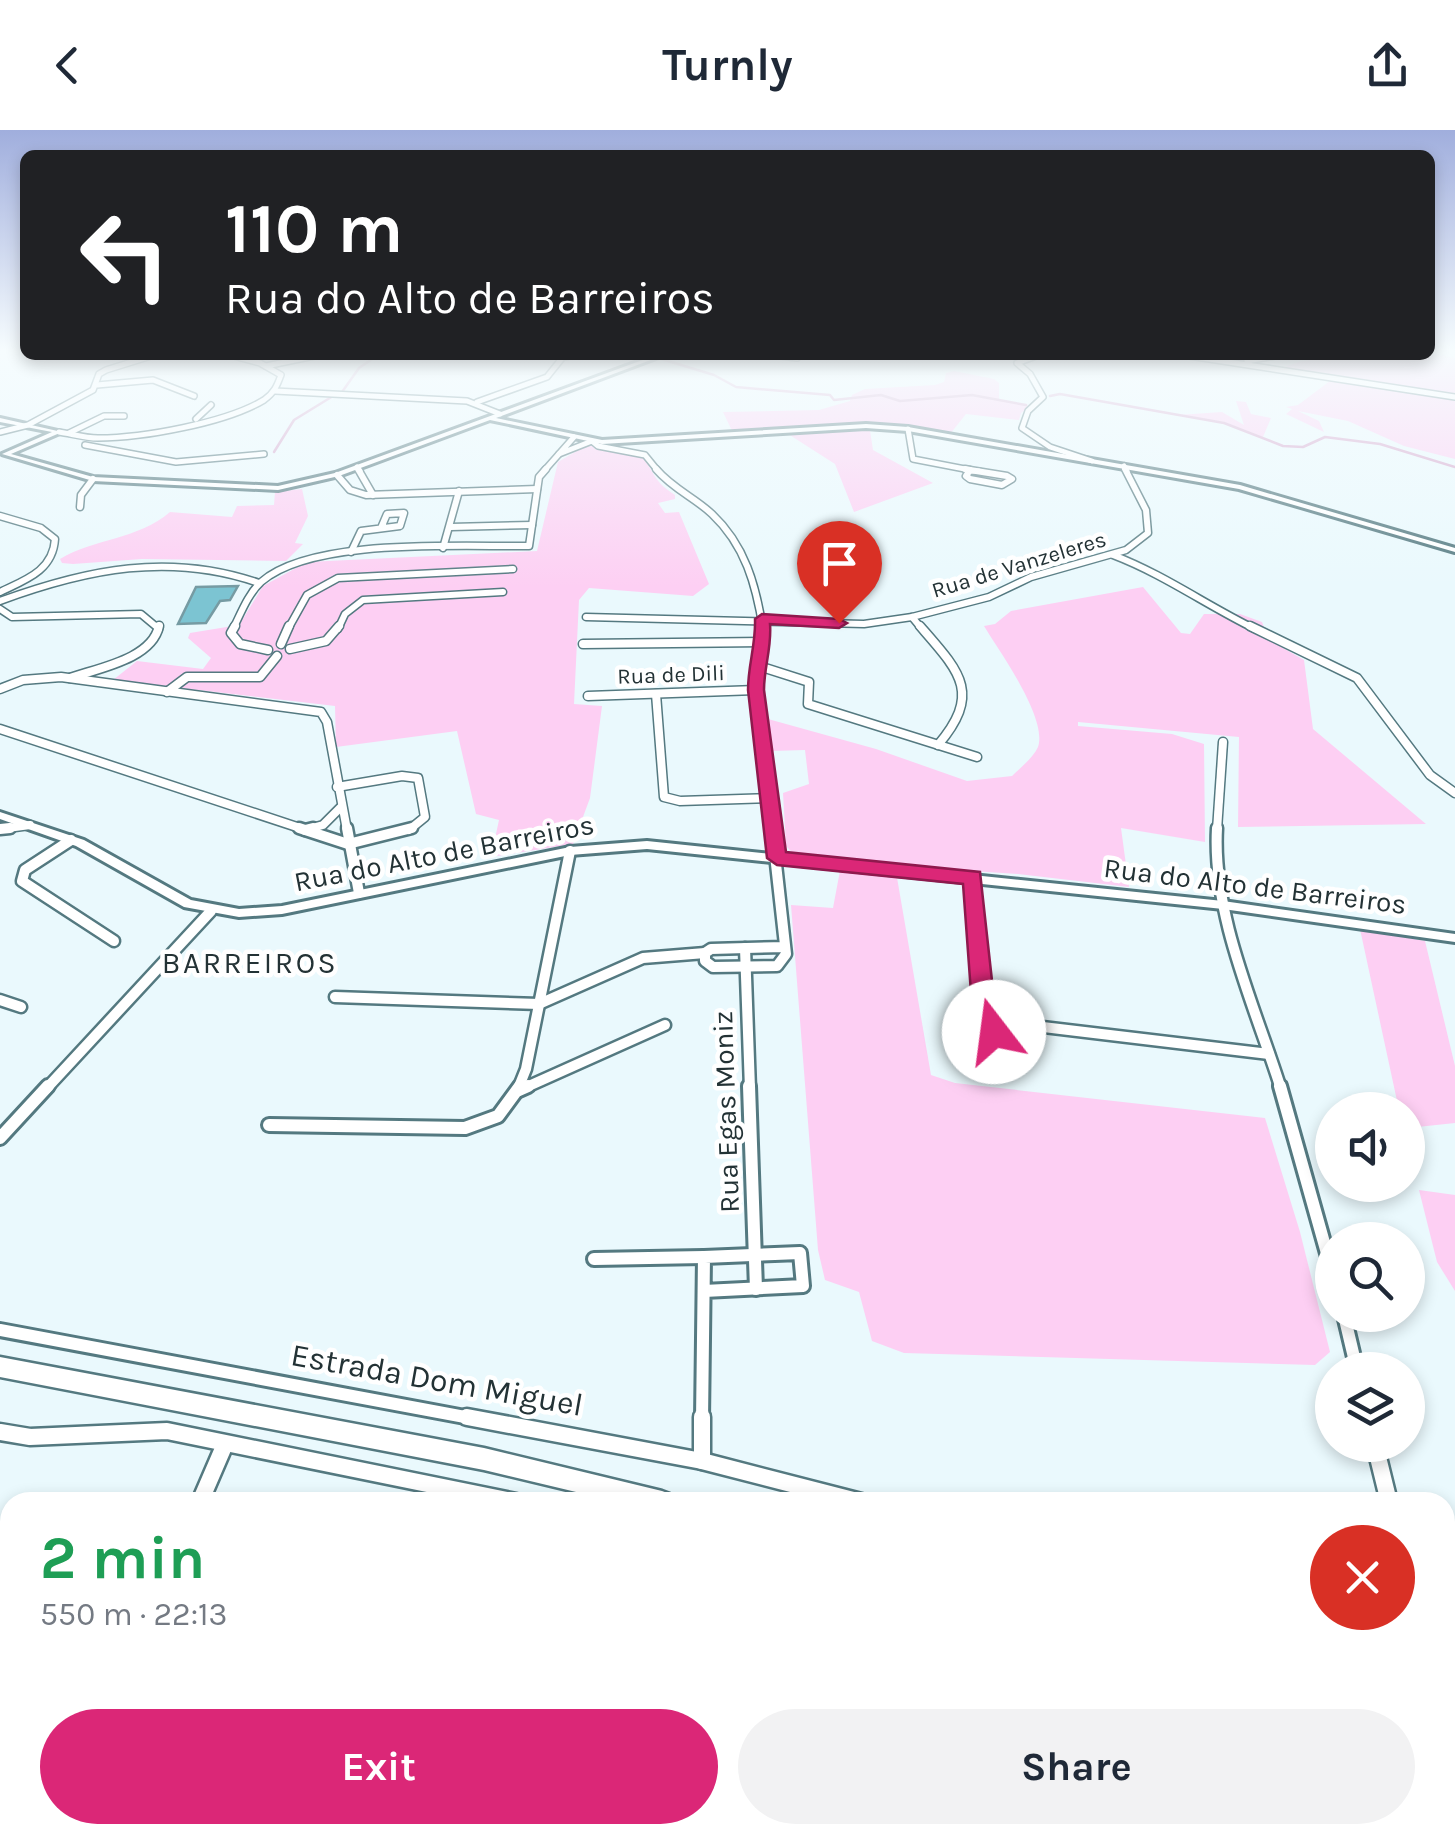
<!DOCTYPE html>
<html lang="en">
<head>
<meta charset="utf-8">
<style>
  :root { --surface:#fff; --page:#f2f2f3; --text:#1f2937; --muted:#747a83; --accent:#db2777 }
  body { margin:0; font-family:Karla,sans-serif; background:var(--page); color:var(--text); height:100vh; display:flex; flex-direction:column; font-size:38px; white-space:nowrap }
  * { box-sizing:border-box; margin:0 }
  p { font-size:32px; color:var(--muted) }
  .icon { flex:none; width:55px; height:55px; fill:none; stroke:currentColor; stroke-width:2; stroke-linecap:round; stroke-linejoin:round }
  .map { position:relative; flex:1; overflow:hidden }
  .panel { position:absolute; left:0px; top:1362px; width:1455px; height:352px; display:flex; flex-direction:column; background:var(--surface); border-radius:30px 30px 0 0; box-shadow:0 5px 15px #0003 }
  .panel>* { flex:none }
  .guide { position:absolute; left:20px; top:20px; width:1415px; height:210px; border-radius:15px; box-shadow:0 5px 15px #0003; background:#202124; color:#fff; overflow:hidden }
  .fabs { position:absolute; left:1315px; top:962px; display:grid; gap:20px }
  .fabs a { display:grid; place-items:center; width:110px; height:110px; border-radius:50%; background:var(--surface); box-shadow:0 5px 15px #0003; font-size:50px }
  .pin { position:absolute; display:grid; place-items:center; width:85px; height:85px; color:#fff; margin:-102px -42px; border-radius:50% 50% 50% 0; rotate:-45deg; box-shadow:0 0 10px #0007 }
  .pin .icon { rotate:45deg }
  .me { position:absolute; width:110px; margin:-55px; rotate:345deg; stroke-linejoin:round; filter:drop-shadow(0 0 8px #0008) }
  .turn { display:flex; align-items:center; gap:35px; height:210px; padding:0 40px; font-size:45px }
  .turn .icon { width:130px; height:130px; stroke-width:2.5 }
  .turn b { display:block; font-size:70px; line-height:85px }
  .round { display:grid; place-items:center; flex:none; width:105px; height:105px; border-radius:52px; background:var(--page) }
  .headline { display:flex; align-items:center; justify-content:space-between; height:170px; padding:0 40px }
  h1 { font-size:60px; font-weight:700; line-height:75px; color:#1e9e55 }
  .button { display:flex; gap:20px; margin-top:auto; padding:20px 40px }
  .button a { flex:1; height:115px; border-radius:60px; background:var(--accent); color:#fff; font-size:40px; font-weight:700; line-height:115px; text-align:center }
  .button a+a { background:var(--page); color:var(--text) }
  header { display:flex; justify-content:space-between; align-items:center; height:130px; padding:0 40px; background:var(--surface); font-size:45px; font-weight:700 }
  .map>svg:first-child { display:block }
  .green { fill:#fdcff3 }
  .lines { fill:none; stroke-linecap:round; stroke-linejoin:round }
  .stream { stroke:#d5a6cc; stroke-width:2.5 }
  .building { fill:#7cc4d2; stroke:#769ba3; stroke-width:2.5 }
  .minor-far5-casing { stroke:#547980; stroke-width:8 }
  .minor-far4-casing { stroke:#547980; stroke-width:9 }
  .minor-far3-casing { stroke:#547980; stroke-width:11 }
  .minor-far2-casing { stroke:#547980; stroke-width:15 }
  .minor-far1-casing { stroke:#547980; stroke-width:18 }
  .minor-casing { stroke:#547980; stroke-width:21 }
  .tertiary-casing { stroke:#547980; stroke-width:6 }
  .primary-casing { stroke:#547980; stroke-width:5 }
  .minor-far5 { stroke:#fff; stroke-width:5 }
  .minor-far4 { stroke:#fff; stroke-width:6 }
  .minor-far3 { stroke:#fff; stroke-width:8 }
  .minor-far2 { stroke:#fff; stroke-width:10 }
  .minor-far1 { stroke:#fff; stroke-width:12 }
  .minor { stroke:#fff; stroke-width:16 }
  .tertiary { fill:#fff; fill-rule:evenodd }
  .primary { fill:#fff; fill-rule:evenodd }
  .route { fill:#db2777; stroke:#8e194d; stroke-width:2.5 }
  .labels { text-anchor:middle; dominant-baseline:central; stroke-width:9; stroke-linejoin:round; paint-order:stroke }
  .far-street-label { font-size:22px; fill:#233235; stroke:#fff }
  .street-label { font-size:28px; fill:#233235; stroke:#fff }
  .neighbourhood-label { font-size:30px; letter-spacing:2.5px; fill:#233235; stroke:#fff }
  .near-street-label { font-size:32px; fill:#233235; stroke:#fff }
</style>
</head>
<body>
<header><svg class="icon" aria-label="back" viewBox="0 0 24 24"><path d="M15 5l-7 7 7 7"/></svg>Turnly<svg class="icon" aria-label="share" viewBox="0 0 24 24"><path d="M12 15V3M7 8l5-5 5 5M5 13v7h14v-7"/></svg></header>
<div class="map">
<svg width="1455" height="1713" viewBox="0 0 1455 1713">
  <rect width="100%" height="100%" fill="#eaf9fd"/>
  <g class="green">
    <path d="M1430,223l25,5v101l-51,-13 -56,-25 -50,-10 21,10 5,11 -38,-18 6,-5 -6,-2 12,-2 36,-27 -53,-10 21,-7 49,-6z"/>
    <path d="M954,241l40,8 5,4v16l32,7 -10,7 -2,7 -53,-6 -16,20 -81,-10 4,26 60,33 -79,29 -19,-48 -50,-32 -50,5 -12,-25 96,-2 31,-9 2,-6 13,-6 70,-4 9,-3 2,-9z"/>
    <path d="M1236,271l10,1 5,12 20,4 -8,19 -39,-15 -46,-7 44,-3 22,13z"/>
    <path d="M587,315l52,9c17,17 11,25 36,41v4l-17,4 7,10 14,-1 30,72 -16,12 -104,-8 -10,12 -5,104 28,2 -12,92 -17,46 -82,13 8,-37 -23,-6 -19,-83 -121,16 -1,-41 -222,-26 24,-19 66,8 8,-11 -23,-20 2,-5 49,-8 24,-39 44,-24 230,-11 21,-89z"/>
    <path d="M302,359l6,27 -13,27 8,1 -17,17 -144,-2 -69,5 -11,-1 -2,-4c35,-21 77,-19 110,-47l62,5 5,-11 37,-1 1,-13z"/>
    <path d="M1143,457l38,46 9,1 14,-20h36l22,8 7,18 35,20 9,69 113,95 -188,3 1,-90 -161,-15v4l94,8 32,10 1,98 -84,-14 8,59 -111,-13 -123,-8 36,209 24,8 310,35 35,114 30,120 -15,13 -411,-12 -32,-12 -13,-49 -34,-12 -7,-30 -27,-345 42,3 9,-48 -47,-5 -9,-9 -3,-53 26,-9 -4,-34 -35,1 -2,-32 108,30 91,32 45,-5c8,-8 21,-18 26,-29 10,-29 -39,-96 -54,-121l11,-2 16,-13z"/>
    <path d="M1360,799l65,12 30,125v57l-47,5v-18h-9z"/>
    <path d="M1419,1060l36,5v96l-18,-29z"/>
  </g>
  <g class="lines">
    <g class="stream">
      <path d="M646,225l4,1"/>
      <path d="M658,228l56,17 22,12 94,8 4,5 47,-5 19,6 72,-6 54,10"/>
      <path d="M342,262l17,-24 19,-13"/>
      <path d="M1050,266l10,-2 164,29 59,23 20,1 22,-10 55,7 75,23"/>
      <path d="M274,322l20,-32 39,-24"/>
    </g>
  </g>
  <path class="building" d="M238,456l-8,14 -10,1 -14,22 -28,1 18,-37z"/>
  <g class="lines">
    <defs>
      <g id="minor-far5">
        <path d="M773,225l24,3"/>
        <path d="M1039,225l-22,8 13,11 13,23 -15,14 -6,17 28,19 42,14"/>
        <path d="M1183,225l272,42"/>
        <path d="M1247,231l33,-6"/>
        <path d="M266,236l53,-11"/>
        <path d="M97,255l56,-5 41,16"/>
        <path d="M275,261l192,10 33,13"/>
        <path d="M477,272l70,-25 16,-20 13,-2"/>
        <path d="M196,289l15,-14"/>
        <path d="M908,299l5,30 57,11"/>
        <path d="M0,302l28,-7 65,-35 6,-16 7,-4 48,-15"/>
        <path d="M59,302c13,2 26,6 39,6 44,0 128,-15 166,-38 10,-7 13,-14 17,-25l-21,-12 -30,-8"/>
        <path d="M69,303l35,-17h20"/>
        <path d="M574,307l-15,17 33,-13 6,5 47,9 13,16"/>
        <path d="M85,315l91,17 88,-8"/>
        <path d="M1124,336l3,5"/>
        <path d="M357,337l3,4"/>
        <path d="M544,341l15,-17"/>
        <path d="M969,341h10"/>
      </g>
      <g id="minor-far4">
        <path d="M358,339l15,26"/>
        <path d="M656,339c17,20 38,28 56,45 33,31 44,71 51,115"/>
        <path d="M965,339l5,1"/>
        <path d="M970,340l37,6 5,3 -10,6 -32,-6 -4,-3z"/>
        <path d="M337,345l13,15 16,5 171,-6"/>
        <path d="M80,377l1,-12 12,-16"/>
        <path d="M0,386l41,12 14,11c-2,32 -30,41 -55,53"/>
        <path d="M451,397l81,-2"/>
        <path d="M443,418l16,-57"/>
        <path d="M351,422l10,-21 39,-5 4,-13 -17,1 -6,14"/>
        <path d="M1113,425c50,19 93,50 142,74"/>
        <path d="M0,471c87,-32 170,-49 259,-18"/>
        <path d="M0,479l12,8 129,-3 18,15"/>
        <path d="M586,487l278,7 48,-7 77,-20 42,-20 95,-27 22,-17 -2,-23 -21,-41"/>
        <path d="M912,487l10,12"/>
        <path d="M233,499c8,-16 15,-35 28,-47 51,-45 201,-35 268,-36l10,-69 7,-8"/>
        <path d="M288,499l19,-34 31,-17 175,-9"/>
        <path d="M338,499l7,-15 18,-14 140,-8"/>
      </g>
      <g id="minor-far3">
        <path d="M235,496l-4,7 9,11 28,6"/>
        <path d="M763,496l-7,64 16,140"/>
        <path d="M920,496c40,46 62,67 18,119"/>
        <path d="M1250,496l107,52 73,97 25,18"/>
        <path d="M281,514l8,-18"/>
        <path d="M583,514l181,-2"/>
        <path d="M290,519l36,-8 13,-15"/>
        <path d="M756,535l53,17 -1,22 169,53"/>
        <path d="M70,548c29,-10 82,-19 89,-52"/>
        <path d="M0,559l23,-9 38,-3 260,35 6,10 20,108"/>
        <path d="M167,562l20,-15h73l17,-21"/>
        <path d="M656,564l8,103 16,4 89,-3"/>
        <path d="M588,566l168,-6"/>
        <path d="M0,599l306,101"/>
        <path d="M337,657l65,-11 16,2 7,39 -16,13"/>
        <path d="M0,699l30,-4"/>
        <path d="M305,700l18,-5 17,-17"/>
        <path d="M1217,700l6,-88"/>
      </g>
      <g id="minor-far2">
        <path d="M299,698l49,16 64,-16"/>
        <path d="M347,698l12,65"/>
        <path d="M772,698l14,126 -9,12 -64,1 -8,-6v-8l6,-4 74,-2"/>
        <path d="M1217,698c-5,88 38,178 64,261"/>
        <path d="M0,699l10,-1"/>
        <path d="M305,700l8,-2"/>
        <path d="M71,710l-46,30 -3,11 92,60"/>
        <path d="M973,748l11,142 285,34"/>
        <path d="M745,818l5,141"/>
        <path d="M335,867l204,7 104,-46 62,-5"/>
        <path d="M0,870l21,7"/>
        <path d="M984,890l4,9 32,3v-7"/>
        <path d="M46,959l165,-178"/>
        <path d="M518,959l8,-20 44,-218"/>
        <path d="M522,959l143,-64"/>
      </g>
      <g id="minor-far1">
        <path d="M749,956l7,203"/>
        <path d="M1280,956l52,185"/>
        <path d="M519,960l9,-4"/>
        <path d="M269,995l196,3 33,-12 22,-30"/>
        <path d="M0,1008l48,-52"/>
        <path d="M594,1129l110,-2"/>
        <path d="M1344,1185l13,55"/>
        <path d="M0,1200l481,90"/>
        <path d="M702,1290l2,-163 96,-4 3,33 -99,5"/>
      </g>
      <g id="minor">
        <path d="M467,1287l235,44 159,41"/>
        <path d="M0,1302l30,5 137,-6 349,71"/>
        <path d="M1375,1315l14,57"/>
        <path d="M702,1331v-44"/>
        <path d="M200,1372l25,-58"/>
        <path d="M0,1445l10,1"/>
        <path d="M1445,1467l10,2"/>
        <path d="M912,1705l20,8"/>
        <path d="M431,1713l2,-8"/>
        <path d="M1228,1713l8,-8"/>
      </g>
      <g id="tertiary">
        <path d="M656,225h8l-168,63 106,22 264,-16 42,3 332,58 215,63v4l-216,-63 -331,-58 -42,-3 -264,16 -112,-24 -151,56 -61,14 -185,-9 -91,-27 50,-22 -52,-10v-4l62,14 -51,22 82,23 185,9 57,-13z"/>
        <path d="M0,682l84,28 107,60 48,9 43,-3 288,-59 77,-6 576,60 232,33v8l-232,-33 -576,-60 -77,6 -288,59 -43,3 -55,-10 -108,-61 -76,-27z"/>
        <path d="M1445,1649l8,3 2,4v30l-8,-3 -2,-4z"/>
      </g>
      <g id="primary">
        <path d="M0,1227l484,91 178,43 8,3 3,8h-55l-134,-32 -484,-93z"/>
        <path d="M1445,1511l10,1v24l-10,-1z"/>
        <path d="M1445,1543l10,6v39l-10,-6z"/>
        <path d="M1455,1600v31l-10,5v-31z"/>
      </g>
    </defs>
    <use href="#minor-far5" class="minor-far5-casing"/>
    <use href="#minor-far4" class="minor-far4-casing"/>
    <use href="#minor-far3" class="minor-far3-casing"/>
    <use href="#minor-far2" class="minor-far2-casing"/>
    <use href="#minor-far1" class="minor-far1-casing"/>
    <use href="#minor" class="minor-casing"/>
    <use href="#tertiary" class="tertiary-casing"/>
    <use href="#primary" class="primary-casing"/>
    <use href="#minor-far5" class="minor-far5"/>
    <use href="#minor-far4" class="minor-far4"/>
    <use href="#minor-far3" class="minor-far3"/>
    <use href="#minor-far2" class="minor-far2"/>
    <use href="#minor-far1" class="minor-far1"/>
    <use href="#minor" class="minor"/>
    <use href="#tertiary" class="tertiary"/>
    <use href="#primary" class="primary"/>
  </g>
  <linearGradient id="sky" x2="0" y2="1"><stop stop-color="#a0aedd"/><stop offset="0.48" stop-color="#f6fcfe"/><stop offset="1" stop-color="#f6fcfe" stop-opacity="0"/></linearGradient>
  <rect width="1455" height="457" fill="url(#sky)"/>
  <path class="route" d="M762,484l77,5 8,4 -8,5 -69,-4c2,23 -6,43 -6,66l22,162 194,20 16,145 9,15 -3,6h-17l-12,-18 -10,-136 -186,-19 -10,-7 -19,-168c0,-25 8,-46 7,-71z"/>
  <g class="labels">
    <g class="far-street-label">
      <text transform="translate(1019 435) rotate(-17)">Rua de Vanzeleres</text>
      <text transform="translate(671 545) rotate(-2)">Rua de Dili</text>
    </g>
    <g class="street-label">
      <text transform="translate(444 723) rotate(-11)">Rua do Alto de Barreiros</text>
      <text transform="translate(1255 756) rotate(7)">Rua do Alto de Barreiros</text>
      <text transform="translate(726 982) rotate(-92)">Rua Egas Moniz</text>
    </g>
    <g class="neighbourhood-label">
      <text x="250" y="833">BARREIROS</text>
    </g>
    <g class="near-street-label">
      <text transform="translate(437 1250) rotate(10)">Estrada Dom Miguel</text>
    </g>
  </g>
</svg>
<div class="fabs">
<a><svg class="icon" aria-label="sound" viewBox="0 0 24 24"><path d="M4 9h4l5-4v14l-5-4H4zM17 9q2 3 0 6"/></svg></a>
<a><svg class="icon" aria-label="search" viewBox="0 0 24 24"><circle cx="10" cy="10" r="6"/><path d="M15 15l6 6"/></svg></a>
<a><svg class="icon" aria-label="layers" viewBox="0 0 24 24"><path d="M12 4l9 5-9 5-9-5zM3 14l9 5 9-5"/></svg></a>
</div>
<div class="pin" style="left:839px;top:493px;background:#d93025"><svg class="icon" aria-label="arrive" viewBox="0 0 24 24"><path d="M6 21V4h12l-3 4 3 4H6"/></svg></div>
<svg class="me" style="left:994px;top:902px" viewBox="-20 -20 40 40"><circle r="19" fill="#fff"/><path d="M0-13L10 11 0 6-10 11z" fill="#db2777"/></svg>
<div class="guide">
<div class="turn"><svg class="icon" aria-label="left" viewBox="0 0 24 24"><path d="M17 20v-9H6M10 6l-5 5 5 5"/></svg><div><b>110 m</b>Rua do Alto de Barreiros</div></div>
</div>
<section class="panel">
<div class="headline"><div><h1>2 min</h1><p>550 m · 22:13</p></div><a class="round" style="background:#d93025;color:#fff"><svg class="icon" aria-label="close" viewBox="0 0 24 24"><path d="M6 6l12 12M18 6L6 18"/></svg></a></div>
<div class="button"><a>Exit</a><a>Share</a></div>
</section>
</div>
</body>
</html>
